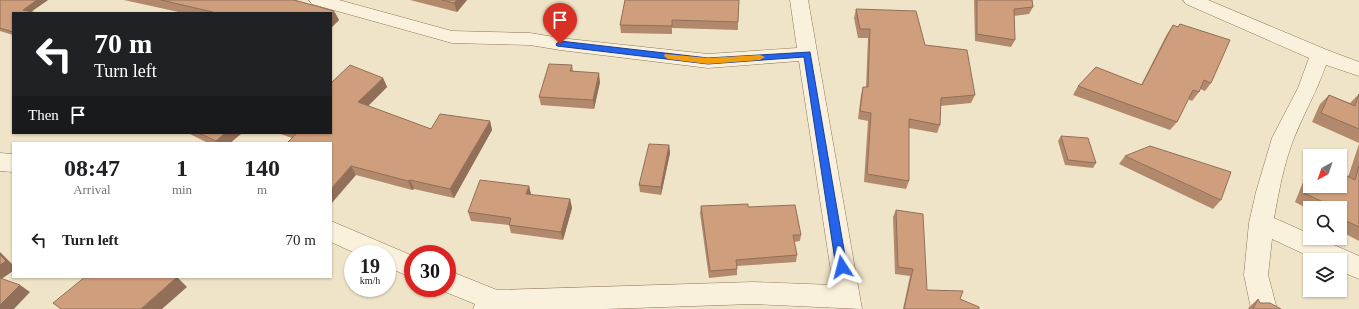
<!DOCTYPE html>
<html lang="en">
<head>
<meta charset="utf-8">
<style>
  :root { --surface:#fff; --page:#f6f6f6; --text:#202124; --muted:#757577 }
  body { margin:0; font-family:"Times New Roman",serif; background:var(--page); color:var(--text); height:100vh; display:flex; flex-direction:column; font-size:15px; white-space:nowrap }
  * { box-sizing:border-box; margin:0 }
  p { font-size:13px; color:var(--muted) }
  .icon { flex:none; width:22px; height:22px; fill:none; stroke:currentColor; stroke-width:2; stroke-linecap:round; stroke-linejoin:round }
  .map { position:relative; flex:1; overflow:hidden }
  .drawer { position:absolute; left:12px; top:142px; width:320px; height:136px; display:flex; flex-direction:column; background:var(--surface); border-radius:0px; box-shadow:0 1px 3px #0004 }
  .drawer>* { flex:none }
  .guide { position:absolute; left:12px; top:12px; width:320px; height:122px; border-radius:0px; box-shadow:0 1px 3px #0004; background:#202124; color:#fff; overflow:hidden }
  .needle { width:26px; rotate:220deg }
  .tools { position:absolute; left:1303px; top:149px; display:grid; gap:8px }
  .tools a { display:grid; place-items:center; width:44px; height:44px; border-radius:0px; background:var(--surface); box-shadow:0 1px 3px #0004; font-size:20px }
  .speed { position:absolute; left:344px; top:245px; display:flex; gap:8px; font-size:20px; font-weight:700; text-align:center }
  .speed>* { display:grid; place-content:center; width:52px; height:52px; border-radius:50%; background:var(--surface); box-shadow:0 1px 3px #0004; line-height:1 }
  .speed small { font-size:10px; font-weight:400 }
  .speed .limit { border:6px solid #d22; background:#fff; color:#111 }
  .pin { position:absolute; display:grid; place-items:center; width:34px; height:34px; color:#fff; margin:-41px -17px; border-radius:50% 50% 50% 0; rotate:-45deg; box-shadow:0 0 4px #0007 }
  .pin .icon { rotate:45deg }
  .me { position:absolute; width:44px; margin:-22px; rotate:351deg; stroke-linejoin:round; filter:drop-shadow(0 0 3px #0008) }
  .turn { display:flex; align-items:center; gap:14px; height:84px; padding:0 16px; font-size:18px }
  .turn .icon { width:52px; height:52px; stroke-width:2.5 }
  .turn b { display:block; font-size:28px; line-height:34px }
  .then { display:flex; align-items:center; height:38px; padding:0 16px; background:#0003; gap:8px; font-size:15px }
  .eta { display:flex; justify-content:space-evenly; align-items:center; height:68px; text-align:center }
  .eta b { font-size:24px; font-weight:700; line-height:28px }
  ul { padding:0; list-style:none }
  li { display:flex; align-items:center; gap:12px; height:60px; padding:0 16px }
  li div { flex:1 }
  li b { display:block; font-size:15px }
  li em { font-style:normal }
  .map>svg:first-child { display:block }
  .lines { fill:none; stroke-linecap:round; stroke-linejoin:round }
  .minor-casing { stroke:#8d765c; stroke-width:1 }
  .minor { fill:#faf1dc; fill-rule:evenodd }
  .wall { fill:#b2896c }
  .shaded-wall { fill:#916f58 }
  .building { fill:#cf9f7d; stroke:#916f58 }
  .route { fill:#2563eb; stroke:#184099 }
  .slow { fill:#f59e0b }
</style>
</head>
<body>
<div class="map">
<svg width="1359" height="309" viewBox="0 0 1359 309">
  <rect width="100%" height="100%" fill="#f0e4c8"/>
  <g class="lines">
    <defs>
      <g id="minor">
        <path d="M309,0h30l113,31 78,2 30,5 148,16 89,-6 -7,-48h18l54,309 -109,-5 -148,5h-132l2,-5 -37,-15 9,-1v-18l50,20 256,-8 80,3 -34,-224 -91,7 -148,-18 -30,-5 -78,-2 -140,-39z"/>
        <path d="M1183,0h25l119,50 32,12v14l-33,-11c-9,26 -22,48 -32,73 -10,25 -15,53 -20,80l36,16v4h8l41,18v23l-19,-8v-11h-23l-45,-21 -4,36 9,34h-26l-7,-34 5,-52 7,-31 16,-54 26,-50 11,-30 -123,-54z"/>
        <path d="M0,153l13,1v18l-13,-1z"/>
        <path d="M331,221l82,35v22l-26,-11v-13h-30l-26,-12z"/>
      </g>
    </defs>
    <use href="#minor" class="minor-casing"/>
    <use href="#minor" class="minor"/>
  </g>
  <g class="wall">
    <path d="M0,0h48l-17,12 -18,1v22l-13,-4z"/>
    <path d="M124,0h170l40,11 5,9 -8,8v-15h-148z"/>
    <path d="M410,0h57l-10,12z"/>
    <path d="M625,0l113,22v8l-66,-2v6l-51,-1 -1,-8z"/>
    <path d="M974,0h58l1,7 -4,7 -15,2 1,24 -4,7 -36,-6z"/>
    <path d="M856,9l69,36 50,50 -4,8 -31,3v19l-3,8 -28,-5v53l-3,8 -42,-7 4,-61 -10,-2 3,-24 2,-8h3l2,-49h-10l-4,-20z"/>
    <path d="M1180,24l31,59 -6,8 -5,-2 -1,3 -7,9 -4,-2 -11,23 -7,8 -97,-35 5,-9 63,-1 26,-51 6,-9 4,2z"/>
    <path d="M572,65l1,6 27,11 -6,27 -53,-4 -2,-8z"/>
    <path d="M383,78l4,9 -19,19 63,23 59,-8 2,9 -38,68 -40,-9 -2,1 -56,-15 -25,-32 -39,-5 -14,-5h53z"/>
    <path d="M1359,94v49l-47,-21 8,-18 9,-9 21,8z"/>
    <path d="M188,133h54l-12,10h-22z"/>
    <path d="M1061,136l35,27 -3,5 -28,-3 -7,-24z"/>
    <path d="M1359,144v97l-19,-10v-23h-30v2l-15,-8 10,-25 5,-5v14l32,-5 5,-5 1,1z"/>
    <path d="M669,145l1,8 -9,42 -21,-3 -1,-7z"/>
    <path d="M1125,156l96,44 -8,9 -94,-45z"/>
    <path d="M529,186l2,9 39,4 2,9 -9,32 -52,-7 -2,-8 -38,-4 -3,-9z"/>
    <path d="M701,206l47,1 53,28 -1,6 -6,1 3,13 -1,7 -59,4v9l-28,3 -9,-65z"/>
    <path d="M896,210l31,80 33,9 19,10h-76l7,-33 -15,-2 -2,-57z"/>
    <path d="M1258,299l2,4 21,6h-33l1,-2z"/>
  </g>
  <g class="shaded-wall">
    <path d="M37,0h11l-19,13 -6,-3z"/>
    <path d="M457,0h10l-10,12 -3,-9z"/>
    <path d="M334,11l5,9 -8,8v-14z"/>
    <path d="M599,73l1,9 -6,27 -1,-9z"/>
    <path d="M383,78l4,9 -25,25 -4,-10z"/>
    <path d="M490,121l2,9 -38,68 -4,-9z"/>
    <path d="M225,133h17l-12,10h-13l-1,-2z"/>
    <path d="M669,145l1,8 -9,42v-8z"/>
    <path d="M351,166l5,9 -25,29v-15z"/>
    <path d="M410,180l4,9 -2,1 -4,-9z"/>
    <path d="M529,186l2,8 -3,8 -2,-8z"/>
    <path d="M570,199l2,9 -9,32 -2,-8z"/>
    <path d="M0,252l13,13v6l-13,9z"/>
    <path d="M177,277l10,10 -25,22h-21z"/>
    <path d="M20,285l10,7 -16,17h-14v-4z"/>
  </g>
  <g class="building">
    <path d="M0,0h37l-14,10 14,3h-24v19l-13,-4z"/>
    <path d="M161,0h133l40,11 -3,3v-1h-119l1,-1z"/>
    <path d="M442,0h15l-3,3z"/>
    <path d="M625,0h114l-1,22 -66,-2v6l-52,-1z"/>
    <path d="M977,0h55l1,7 -19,2 1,31 -38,-6z"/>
    <path d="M856,9l60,2 9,34 42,5 8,45 -34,3 -1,27 -31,-6v62l-42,-7 4,-61 -11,-2 3,-24h5l2,-58h-10z"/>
    <path d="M1180,24l50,16 -19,43 -7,-3 -5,12 -6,-2 -16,32 -99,-36 18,-19 46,18 31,-60 5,2z"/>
    <path d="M549,64l23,1 -2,6 29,2 -6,27 -54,-3z"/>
    <path d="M350,65l33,13 -25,24 73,27 9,-15 50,7 -40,68 -40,-9 -2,1 -57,-15 -20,23v-46h-44l10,-10h34v-50z"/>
    <path d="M1359,94v35l-38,-16 8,-18 26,11z"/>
    <path d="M199,133h26l-9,8z"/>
    <path d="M1061,136l27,2 8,25 -28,-3z"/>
    <path d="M649,144l20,1 -8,42 -22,-2z"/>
    <path d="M1150,146l81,26 -10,28 -96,-44z"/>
    <path d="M1359,166v61l-19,-9v-10h-4l-32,-15 6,-14v7h30v-6l5,2 2,-6 8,4z"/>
    <path d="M480,180l49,6 -3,8 44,5 -9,33 -52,-7 2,-7 -43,-6z"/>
    <path d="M748,204v3l47,-2 6,30h-8l4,20 -61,5 1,9 -27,2 -9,-65z"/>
    <path d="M896,210l27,4 4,76 36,1 -3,8 19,8v2h-75l9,-40 -15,-2z"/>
    <path d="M0,255l6,6 -6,4z"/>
    <path d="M85,277h92l-36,32h-80l-8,-6z"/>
    <path d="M0,278l20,7 -20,20z"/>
    <path d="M1258,299l2,4h10l11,6h-28z"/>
  </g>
  <path class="route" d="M560,41l148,17 102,-6 37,215 -2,3 -3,1 -4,-1 -2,-3 -32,-210 -96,7 -151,-18 -1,-2z"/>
  <path class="slow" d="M665,54l43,4 52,-3 5,2 -5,3 -52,4 -40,-5 -4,-3z"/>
</svg>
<div class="tools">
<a><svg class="needle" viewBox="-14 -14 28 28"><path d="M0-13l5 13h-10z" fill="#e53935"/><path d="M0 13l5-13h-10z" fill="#757577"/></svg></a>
<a><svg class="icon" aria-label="search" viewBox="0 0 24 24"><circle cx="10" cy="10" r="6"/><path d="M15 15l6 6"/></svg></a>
<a><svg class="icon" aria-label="layers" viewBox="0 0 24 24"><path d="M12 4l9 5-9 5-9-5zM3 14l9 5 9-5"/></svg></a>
</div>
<div class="speed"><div>19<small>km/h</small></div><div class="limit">30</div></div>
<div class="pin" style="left:560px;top:44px;background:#d93025"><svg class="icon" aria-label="arrive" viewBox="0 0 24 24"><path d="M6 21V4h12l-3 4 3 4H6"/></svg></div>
<svg class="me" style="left:842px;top:267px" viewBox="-20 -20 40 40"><path d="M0-17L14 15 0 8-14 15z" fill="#2563eb" stroke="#fff" stroke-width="4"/></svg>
<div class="guide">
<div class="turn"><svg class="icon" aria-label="left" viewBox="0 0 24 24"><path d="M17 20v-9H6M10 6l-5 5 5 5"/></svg><div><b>70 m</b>Turn left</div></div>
<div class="then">Then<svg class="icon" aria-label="arrive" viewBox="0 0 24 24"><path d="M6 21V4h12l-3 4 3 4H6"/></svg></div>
</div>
<section class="drawer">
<div class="eta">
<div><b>08:47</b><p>Arrival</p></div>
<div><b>1</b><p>min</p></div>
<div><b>140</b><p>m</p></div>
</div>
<ul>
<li><svg class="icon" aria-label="left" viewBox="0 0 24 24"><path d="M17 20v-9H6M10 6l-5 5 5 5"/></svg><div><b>Turn left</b></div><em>70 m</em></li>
</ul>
</section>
</div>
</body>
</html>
